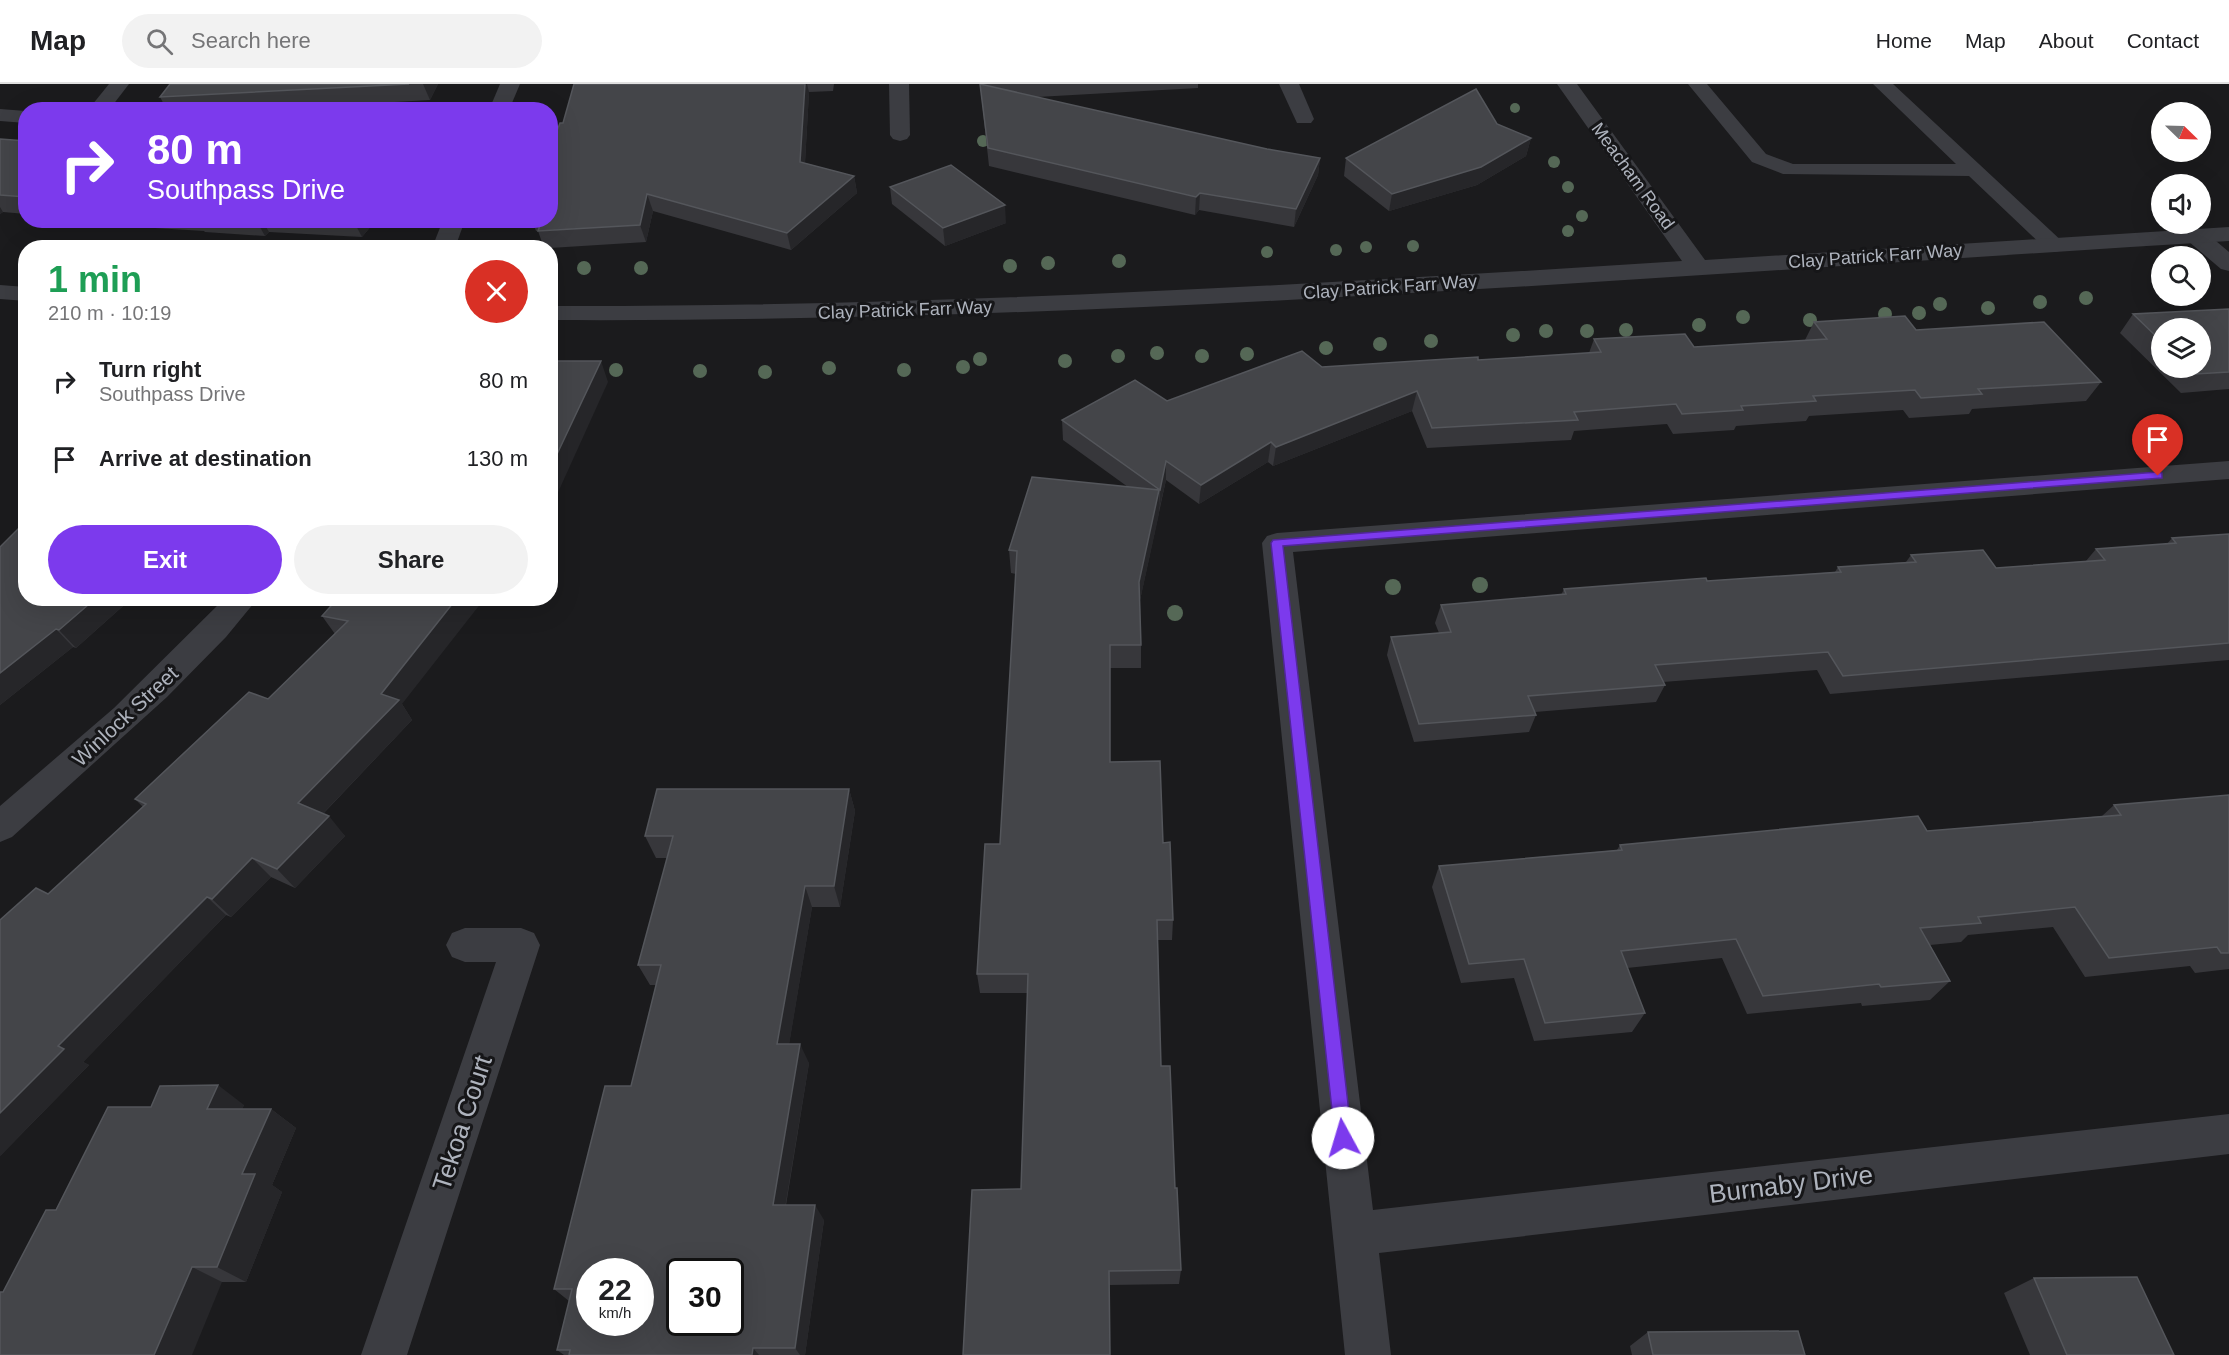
<!DOCTYPE html>
<html lang="en">
<head>
<meta charset="utf-8">
<style>
  :root { --surface:#fff; --page:#f2f2f2; --text:#202124; --muted:#757577; --line:#e0e0e0; --accent:#7c3aed }
  body { margin:0; font-family:Arial,sans-serif; background:var(--page); color:var(--text); height:100vh; display:flex; flex-direction:column; font-size:22px; white-space:nowrap }
  * { box-sizing:border-box; margin:0 }
  p { font-size:20px; color:var(--muted) }
  .icon { flex:none; width:33px; height:33px; fill:none; stroke:currentColor; stroke-width:2; stroke-linecap:round; stroke-linejoin:round }
  .map { position:relative; flex:1; overflow:hidden }
  .panel { position:absolute; left:18px; top:156px; width:540px; height:366px; display:flex; flex-direction:column; background:var(--surface); border-radius:24px; box-shadow:0 6px 24px #0002 }
  .panel>* { flex:none }
  .top-card { position:absolute; left:18px; top:18px; width:540px; height:126px; border-radius:24px; box-shadow:0 6px 24px #0002; background:#7c3aed; color:#fff; overflow:hidden }
  .needle { width:39px; rotate:113deg }
  .fabs { position:absolute; left:2151px; top:18px; display:grid; gap:12px }
  .fabs a { display:grid; place-items:center; width:60px; height:60px; border-radius:50%; background:var(--surface); box-shadow:0 6px 24px #0002; font-size:30px }
  .speed { position:absolute; left:576px; top:1174px; display:flex; gap:12px; font-size:30px; font-weight:700; text-align:center }
  .speed>* { display:grid; place-content:center; width:78px; height:78px; border-radius:50%; background:var(--surface); box-shadow:0 6px 24px #0002; line-height:1 }
  .speed small { font-size:15px; font-weight:400 }
  .speed .limit { border:3px solid #111; border-radius:9px; background:#fff; color:#111 }
  .pin { position:absolute; display:grid; place-items:center; width:51px; height:51px; color:#fff; margin:-62px -26px; border-radius:50% 50% 50% 0; rotate:-45deg; box-shadow:0 0 6px #0007 }
  .pin .icon { rotate:45deg }
  .me { position:absolute; width:66px; margin:-33px; rotate:354deg; stroke-linejoin:round; filter:drop-shadow(0 0 4px #0008) }
  .turn { display:flex; align-items:center; gap:21px; height:126px; padding:0 30px; font-size:27px }
  .turn .icon { width:78px; height:78px; stroke-width:2.5 }
  .turn b { display:block; font-size:42px; line-height:51px }
  .round { display:grid; place-items:center; flex:none; width:63px; height:63px; border-radius:32px; background:var(--page) }
  .head { display:flex; align-items:center; justify-content:space-between; height:102px; padding:0 30px }
  h1 { font-size:36px; font-weight:800; line-height:45px; color:#1e9e55 }
  .action { display:flex; gap:12px; margin-top:auto; padding:12px 30px }
  .action a { flex:1; height:69px; border-radius:36px; background:var(--accent); color:#fff; font-size:24px; font-weight:800; line-height:69px; text-align:center }
  .action a+a { background:var(--page); color:var(--text) }
  ul { padding:0; list-style:none }
  li { display:flex; align-items:center; gap:18px; height:78px; padding:0 30px }
  li div { flex:1 }
  li b { display:block; font-size:22px }
  li em { font-style:normal }
  header { display:flex; align-items:center; gap:36px; box-sizing:border-box; height:84px; padding:0 30px; background:var(--surface); border-bottom:2px solid var(--line) }
  header strong { font-size:28px }
  nav { display:flex; gap:33px; margin-inline-start:auto; font-size:21px }
  .search { width:420px; height:54px; background:var(--page); display:flex; align-items:center; gap:15px; box-sizing:border-box; padding:0 21px; border-radius:33px; color:var(--muted); font-size:22px }
  .map>svg:first-child { display:block }
  .lines { fill:none; stroke-linecap:round; stroke-linejoin:round }
  .service { fill:#3c3d42; fill-rule:evenodd }
  .minor { fill:#3c3d42; fill-rule:evenodd }
  .tertiary { fill:#3c3d42; fill-rule:evenodd }
  .tree { fill:#556856 }
  .wall { fill:#37373b; fill-rule:evenodd }
  .shaded-wall { fill:#262629 }
  .building { fill:#444549; stroke:#54565b; stroke-width:1.5; fill-rule:evenodd }
  .route { fill:#7c3aed; stroke:#51269a; stroke-width:1.5 }
  .labels { text-anchor:middle; dominant-baseline:central; stroke-width:6; stroke-linejoin:round; paint-order:stroke }
  .far-street-label { font-size:18px; fill:#aeb3bd; stroke:#161618 }
  .street-label { font-size:21px; fill:#aeb3bd; stroke:#161618 }
  .near-street-label { font-size:26px; fill:#aeb3bd; stroke:#161618 }
</style>
</head>
<body>
<header>
<strong>Map</strong>
<div class="search"><svg class="icon" aria-label="search" viewBox="0 0 24 24"><circle cx="10" cy="10" r="6"/><path d="M15 15l6 6"/></svg>Search here</div>
<nav><a>Home</a><a>Map</a><a>About</a><a>Contact</a></nav>
</header>
<div class="map">
<svg width="2229" height="1271" viewBox="0 0 2229 1271">
  <rect width="100%" height="100%" fill="#1b1b1d"/>
  <g class="lines">
    <path class="service" d="M1688,0h19l59,70 27,10h163l-83,-80h20l173,161 -3,5 -8,2 -8,-2 -78,-74 -186,-2 -31,-12z"/>
    <g class="minor">
      <path d="M109,0h20l-20,26h-21z"/>
      <path d="M500,0h20l-11,26h-20z"/>
      <path d="M889,0h20l1,51 -3,4 -7,2 -7,-2 -3,-4z"/>
      <path d="M1279,0h20l15,35 -3,4h-14z"/>
      <path d="M0,25l26,2v12l-26,-2z"/>
      <path d="M443,136h22l-10,28h-23z"/>
      <path d="M2196,145l8,2 25,21v19l-8,-2 -33,-28 -3,-5 3,-5z"/>
      <path d="M2229,377v18l-936,73 80,658 856,-96v40l-850,99 12,102h-46l-83,-812 5,-7 10,-3z"/>
      <path d="M225,514h33l-32,39 -59,60 -155,140 -12,5v-36l114,-98z"/>
      <path d="M465,844h56l13,5 6,12 -133,410h-46l135,-393h-31l-13,-5 -6,-12 6,-12z"/>
    </g>
    <g class="tertiary">
      <path d="M1557,0h20l128,176 524,-33v14c-559,34 -1118,82 -1679,79v-14c378,1 755,-21 1132,-45z"/>
      <path d="M0,201l26,2v14l-26,-2z"/>
    </g>
  </g>
  <g class="tree">
    <circle cx="1515" cy="24" r="5"/>
    <circle cx="983" cy="57" r="6"/>
    <circle cx="1554" cy="78" r="6"/>
    <circle cx="1568" cy="103" r="6"/>
    <circle cx="1582" cy="132" r="6"/>
    <circle cx="1568" cy="147" r="6"/>
    <circle cx="1413" cy="162" r="6"/>
    <circle cx="1366" cy="163" r="6"/>
    <circle cx="1336" cy="166" r="6"/>
    <circle cx="1267" cy="168" r="6"/>
    <circle cx="1119" cy="177" r="7"/>
    <circle cx="1048" cy="179" r="7"/>
    <circle cx="1010" cy="182" r="7"/>
    <circle cx="584" cy="184" r="7"/>
    <circle cx="641" cy="184" r="7"/>
    <circle cx="2086" cy="214" r="7"/>
    <circle cx="2040" cy="218" r="7"/>
    <circle cx="1940" cy="220" r="7"/>
    <circle cx="1988" cy="224" r="7"/>
    <circle cx="1919" cy="229" r="7"/>
    <circle cx="1885" cy="230" r="7"/>
    <circle cx="1743" cy="233" r="7"/>
    <circle cx="1810" cy="236" r="7"/>
    <circle cx="1699" cy="241" r="7"/>
    <circle cx="1626" cy="246" r="7"/>
    <circle cx="1546" cy="247" r="7"/>
    <circle cx="1587" cy="247" r="7"/>
    <circle cx="1513" cy="251" r="7"/>
    <circle cx="1431" cy="257" r="7"/>
    <circle cx="1380" cy="260" r="7"/>
    <circle cx="1326" cy="264" r="7"/>
    <circle cx="1157" cy="269" r="7"/>
    <circle cx="1247" cy="270" r="7"/>
    <circle cx="1118" cy="272" r="7"/>
    <circle cx="1202" cy="272" r="7"/>
    <circle cx="980" cy="275" r="7"/>
    <circle cx="1065" cy="277" r="7"/>
    <circle cx="963" cy="283" r="7"/>
    <circle cx="829" cy="284" r="7"/>
    <circle cx="616" cy="286" r="7"/>
    <circle cx="904" cy="286" r="7"/>
    <circle cx="700" cy="287" r="7"/>
    <circle cx="765" cy="288" r="7"/>
    <circle cx="1480" cy="501" r="8"/>
    <circle cx="1393" cy="503" r="8"/>
    <circle cx="1175" cy="529" r="8"/>
  </g>
  <g class="wall">
    <path d="M170,0h268l-8,16 -175,10h-88l-7,-13z"/>
    <path d="M574,0h260l-1,7 -24,1 -4,71 49,13 3,17 -66,57 -138,-39 -7,31 -96,6h-6l-6,-17h-2l-4,-11h18l13,-97z"/>
    <path d="M980,0h218v4l-161,9 230,52 53,9 -2,17 -24,52 -95,-17 -4,5 -206,-49z"/>
    <path d="M1531,54l-5,18 -49,29 -88,26 -45,-35 2,-18z"/>
    <path d="M0,55l26,2v73l-23,-2 -3,2z"/>
    <path d="M890,103l116,36 -61,23 -53,-42z"/>
    <path d="M100,136h276l-14,17 -93,-5 -4,4 -60,-4 -1,-1 -82,-5 -2,-4z"/>
    <path d="M2229,225v80l-48,4 -61,-60 13,-19zM2162,244l38,40h-38z"/>
    <path d="M1814,238l102,8 185,52 -15,19 -114,8 -3,5 -60,4 -6,-8 -94,6 -3,5 -70,5 -2,4 -61,4 -6,-10 -93,7 -3,9 -144,8 -15,-37 -139,55 -5,-4 -69,42 -33,-24 -26,120 1,45v23h-31v94l53,81 10,77 -1,20h-14l3,126 14,122 6,82 -2,14 -70,1 -88,-96 7,-196h-48l-3,-19 23,-130 16,-270 -5,-1 -2,-23 119,-63 -65,-47 -1,-20 105,-19 155,-34 156,-7 111,-7 5,-14 100,8 111,-7z"/>
    <path d="M26,437l106,77 -56,50 -3,-1 -73,58z"/>
    <path d="M2229,450v126l-399,34 -13,-24 -154,12 2,3 -9,17 -121,10 1,3 -7,17 -115,10 -27,-87 4,-18 48,-4 -4,-10 6,-18 120,-10 3,-6 143,-8 128,-9 3,-5 68,-5 5,-7 85,13 90,-7 10,-12 71,-5 5,-6z"/>
    <path d="M338,514l64,106 10,16 -89,94 22,22 -50,52 -24,-11 -40,40 -5,-2 -143,147 6,3 -89,91 48,-262 95,-87 -8,-8 133,-100 67,-65 -13,-18z"/>
    <path d="M849,705l6,22 -15,96h-28l-23,137 20,19 -23,142 38,15 -19,135h-241l-7,-5 12,-49 -15,-12 77,-203 25,-101h-6l-12,-20 29,-107h-11l-11,-22z"/>
    <path d="M2229,711v174l-34,4 -5,-7 -105,11 -32,-50 -85,8 -7,7 -31,3 20,36 -20,19 -68,6 -1,-3 -114,11 -25,-56 -95,10 18,45 -13,19 -98,9 -20,-63 -53,5 -29,-96 7,-21 178,-16 3,-5 307,-14 175,-15 12,-11z"/>
    <path d="M244,1021l-2,4h29l25,19 -24,57 10,7 -36,90h-24l-219,10 53,-82 95,-103z"/>
    <path d="M2034,1194l140,77h-144l-26,-62z"/>
    <path d="M1648,1248l157,23h-173l-2,-9z"/>
  </g>
  <g class="shaded-wall">
    <path d="M423,0h15l-8,16z"/>
    <path d="M805,0h2l2,8 -5,87 -4,-17z"/>
    <path d="M1531,54l-5,18 -49,29 -88,26 3,-17z"/>
    <path d="M1320,74l-2,17 -24,52 2,-18z"/>
    <path d="M854,92l3,17 -66,57 -4,-17z"/>
    <path d="M1200,109l-1,17 -4,5 1,-18z"/>
    <path d="M647,110l6,17 -7,31 -6,-17z"/>
    <path d="M1005,121l1,18 -61,23 -2,-18z"/>
    <path d="M0,123l3,5 -3,2z"/>
    <path d="M256,136h6l7,12 -4,4z"/>
    <path d="M353,136h23l-14,17z"/>
    <path d="M601,277l7,21 -58,128v-41z"/>
    <path d="M1417,307l-5,20 -139,55 3,-19z"/>
    <path d="M1271,358l-3,20 -69,42 2,-19z"/>
    <path d="M1166,377v19l-7,30 1,-20z"/>
    <path d="M1159,406v24l-20,91v-23z"/>
    <path d="M96,514h36l-56,50 -17,-18z"/>
    <path d="M457,514h28l-83,106 10,16 -98,103 -16,-20 83,-109z"/>
    <path d="M56,545l17,18 -73,58v-32z"/>
    <path d="M849,705l6,22 -15,96 -6,-21z"/>
    <path d="M329,732l16,20 -50,52 -18,-19z"/>
    <path d="M252,774l19,19 -40,40 -19,-18z"/>
    <path d="M805,802l7,21 -26,156 -9,-19z"/>
    <path d="M207,813l19,18 -143,147 6,3 -89,91v-43l58,-67z"/>
    <path d="M800,960l9,19 -26,157 -10,-15z"/>
    <path d="M218,1001l26,20 -10,23 -27,-19z"/>
    <path d="M271,1025l25,19 -24,57 10,7 -36,90 -29,-15 25,-93z"/>
    <path d="M815,1121l9,15 -19,135h-5l-5,-7z"/>
    <path d="M192,1183l30,15 -30,73h-38z"/>
    <path d="M753,1264l6,7h-7z"/>
  </g>
  <g class="building">
    <path d="M170,0h239l-249,13z"/>
    <path d="M574,0h231l-5,78 54,14 -67,57 -140,-39 -7,31 -102,6 4,-11h8v-71l10,-26h3z"/>
    <path d="M980,0l287,65 53,9 -24,51 -96,-16 -4,4 -208,-49z"/>
    <path d="M1476,5l21,35 34,14 -50,29 -89,27 -46,-36z"/>
    <path d="M0,55l26,2v56l-26,-2z"/>
    <path d="M951,81l54,40 -62,23 -53,-41z"/>
    <path d="M2229,225v63l-34,2 -7,-6h12v-40h-38v14l-29,-28z"/>
    <path d="M1905,232l11,14 128,-8 57,60 -123,7 4,5 -61,4 -6,-8 -102,6 3,5 -75,5 2,4 -61,4 -6,-10 -102,8 4,8 -146,8 -15,-37 -141,56 -5,-5 -70,43 -35,-24 -6,29 -98,-70 73,-40 32,21 135,-50 20,16 156,-10v3l123,-8 -7,-13 91,-5 9,13 133,-8 -13,-17z"/>
    <path d="M550,277h51l-51,108z"/>
    <path d="M1032,393l127,13 -20,92 2,63h-31v117l50,-1 3,82 7,-1 3,78h-16l4,146h9l5,122h2l4,82 -72,1 1,84h-147l9,-165 49,-1 7,-215h-51l8,-130h15l17,-293 -8,-1z"/>
    <path d="M26,437v77h70l-37,32 -3,-1 -56,44v-126z"/>
    <path d="M2229,450v109l-386,33 -15,-24 -173,13 10,20 -137,11 8,19 -117,9 -28,-87 60,-5 -10,-27 125,-11 -2,-5 142,-11 1,3 134,-9 -3,-5 78,-5 -5,-7 72,-5 13,18 109,-8 -9,-11 80,-6 -4,-5z"/>
    <path d="M338,514h119l-76,96 18,6 -101,103 31,13 -52,53 -25,-11 -40,41 -5,-2 -149,149 6,3 -64,64v-193l36,-32 12,6 98,-90 -11,-5 114,-107 19,7 80,-78 -26,-5z"/>
    <path d="M657,705h192l-15,97h-29l-28,158h23l-27,161h42l-20,143h-42l-1,7h-183l1,-5h-13l15,-61h-18l51,-203h26l30,-121h-23l35,-129h-28zM590,1188h50v51h-50zM680,1188h50v51h-50z"/>
    <path d="M2229,711v158h-8l-4,-6 -108,11 -34,-51 -97,10 3,6 -61,5 30,53 -69,6 -2,-3 -116,12 -27,-57 -115,12 24,62 -100,10 -21,-64 -55,5 -30,-98 183,-16 -2,-5 298,-29 9,15 194,-16 -7,-10z"/>
    <path d="M218,1001l-11,24h64l-29,65h13l-38,93h-25l-38,88h-154v-63h3l43,-82h10l52,-103h43l9,-21z"/>
    <path d="M2137,1193l37,78h-107l-33,-77z"/>
    <path d="M1798,1247l7,24h-152l-5,-23z"/>
  </g>
  <path class="route" d="M2158,388l4,1v5l-879,68 69,592 -2,7 -7,2 -6,-2 -2,-7 -64,-595 2,-3z"/>
  <g class="labels">
    <g class="far-street-label">
      <text transform="translate(1633 92) rotate(54)">Meacham Road</text>
      <text transform="translate(1875 172) rotate(-4)">Clay Patrick Farr Way</text>
      <text transform="translate(1390 203) rotate(-4)">Clay Patrick Farr Way</text>
      <text transform="translate(905 226) rotate(-2)">Clay Patrick Farr Way</text>
    </g>
    <g class="street-label">
      <text transform="translate(125 632) rotate(-43)">Winlock Street</text>
    </g>
    <g class="near-street-label">
      <text transform="translate(462 1039) rotate(-72)">Tekoa Court</text>
      <text transform="translate(1791 1100) rotate(-7)">Burnaby Drive</text>
    </g>
  </g>
</svg>
<div class="fabs">
<a><svg class="needle" viewBox="-14 -14 28 28"><path d="M0-13l5 13h-10z" fill="#e53935"/><path d="M0 13l5-13h-10z" fill="#757577"/></svg></a>
<a><svg class="icon" aria-label="sound" viewBox="0 0 24 24"><path d="M4 9h4l5-4v14l-5-4H4zM17 9q2 3 0 6"/></svg></a>
<a><svg class="icon" aria-label="search" viewBox="0 0 24 24"><circle cx="10" cy="10" r="6"/><path d="M15 15l6 6"/></svg></a>
<a><svg class="icon" aria-label="layers" viewBox="0 0 24 24"><path d="M12 4l9 5-9 5-9-5zM3 14l9 5 9-5"/></svg></a>
</div>
<div class="speed"><div>22<small>km/h</small></div><div class="limit">30</div></div>
<div class="pin" style="left:2158px;top:392px;background:#d93025"><svg class="icon" aria-label="arrive" viewBox="0 0 24 24"><path d="M6 21V4h12l-3 4 3 4H6"/></svg></div>
<svg class="me" style="left:1343px;top:1054px" viewBox="-20 -20 40 40"><circle r="19" fill="#fff"/><path d="M0-13L10 11 0 6-10 11z" fill="#7c3aed"/></svg>
<div class="top-card">
<div class="turn"><svg class="icon" aria-label="right" viewBox="0 0 24 24"><path d="M7 20v-9h11M14 6l5 5-5 5"/></svg><div><b>80 m</b>Southpass Drive</div></div>
</div>
<section class="panel">
<div class="head"><div><h1>1 min</h1><p>210 m · 10:19</p></div><a class="round" style="background:#d93025;color:#fff"><svg class="icon" aria-label="close" viewBox="0 0 24 24"><path d="M6 6l12 12M18 6L6 18"/></svg></a></div>
<ul>
<li><svg class="icon" aria-label="right" viewBox="0 0 24 24"><path d="M7 20v-9h11M14 6l5 5-5 5"/></svg><div><b>Turn right</b><p>Southpass Drive</p></div><em>80 m</em></li>
<li><svg class="icon" aria-label="arrive" viewBox="0 0 24 24"><path d="M6 21V4h12l-3 4 3 4H6"/></svg><div><b>Arrive at destination</b></div><em>130 m</em></li>
</ul>
<div class="action"><a>Exit</a><a>Share</a></div>
</section>
</div>
</body>
</html>
